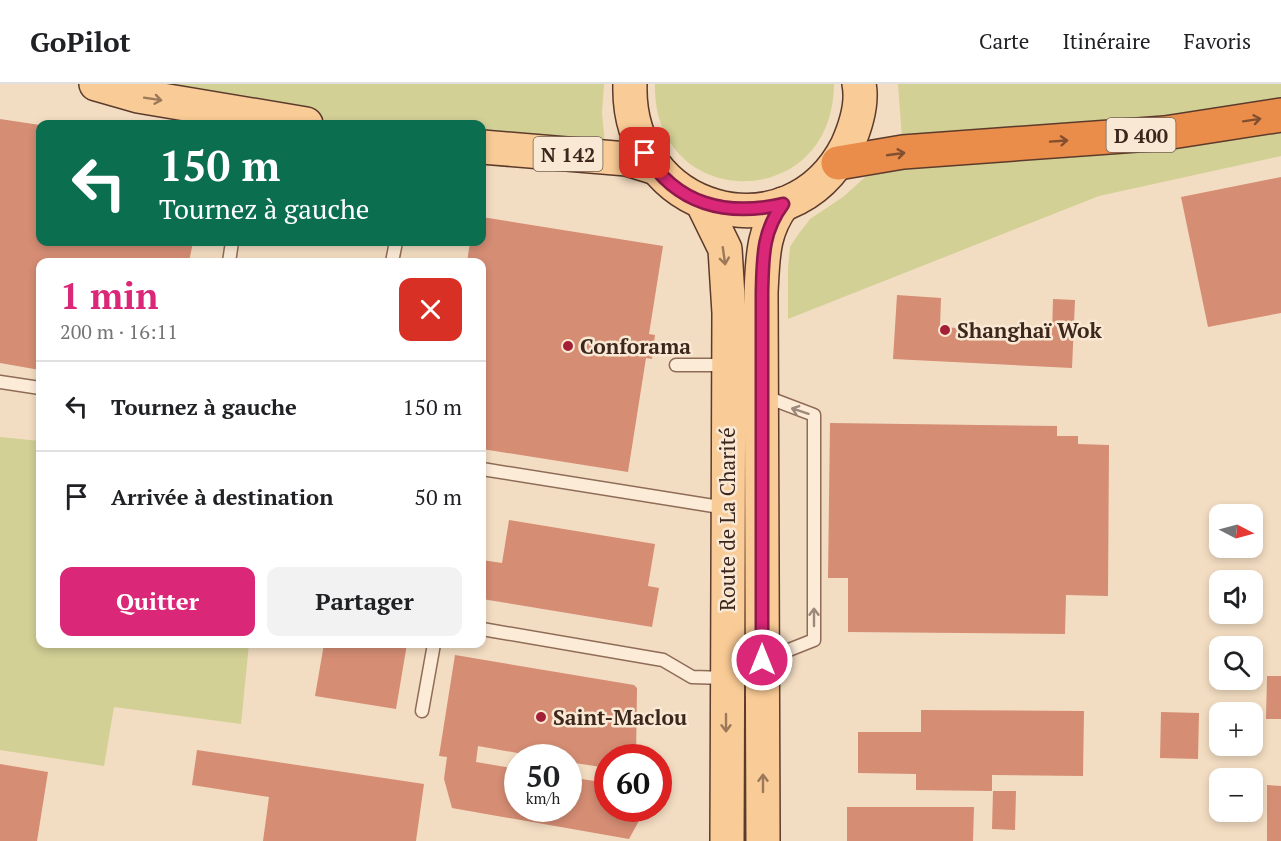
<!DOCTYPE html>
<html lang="fr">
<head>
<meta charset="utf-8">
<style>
  :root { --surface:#fff; --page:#f2f2f2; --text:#202124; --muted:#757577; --line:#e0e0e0; --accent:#db2777 }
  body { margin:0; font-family:"PT Serif",serif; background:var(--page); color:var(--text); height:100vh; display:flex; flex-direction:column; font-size:22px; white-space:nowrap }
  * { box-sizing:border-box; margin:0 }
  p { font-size:20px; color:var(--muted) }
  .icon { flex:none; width:33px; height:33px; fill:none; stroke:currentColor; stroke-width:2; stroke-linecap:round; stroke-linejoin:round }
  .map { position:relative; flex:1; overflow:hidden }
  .panel { position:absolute; left:36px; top:174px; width:450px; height:390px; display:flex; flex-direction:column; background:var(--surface); border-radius:12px; box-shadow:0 3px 9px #0003 }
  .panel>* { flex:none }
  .top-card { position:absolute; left:36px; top:36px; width:450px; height:126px; border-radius:12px; box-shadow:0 3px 9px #0003; background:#0b6e4f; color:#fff; overflow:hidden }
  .needle { width:39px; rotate:96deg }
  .controls { position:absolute; left:1209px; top:420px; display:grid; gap:12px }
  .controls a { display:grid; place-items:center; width:54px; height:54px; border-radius:12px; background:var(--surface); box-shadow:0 3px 9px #0003; font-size:30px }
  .speed { position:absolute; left:504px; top:660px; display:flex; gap:12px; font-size:30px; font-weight:700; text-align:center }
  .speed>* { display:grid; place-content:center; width:78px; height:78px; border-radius:50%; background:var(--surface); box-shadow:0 3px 9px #0003; line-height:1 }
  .speed small { font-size:15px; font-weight:400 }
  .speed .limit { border:9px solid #d22; background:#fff; color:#111 }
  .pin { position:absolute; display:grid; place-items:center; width:51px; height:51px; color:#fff; margin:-26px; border-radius:12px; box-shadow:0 3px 9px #0006 }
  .me { position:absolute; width:66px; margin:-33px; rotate:0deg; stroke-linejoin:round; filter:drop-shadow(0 0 4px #0008) }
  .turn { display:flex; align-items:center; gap:21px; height:126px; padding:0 24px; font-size:27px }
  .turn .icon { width:78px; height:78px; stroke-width:2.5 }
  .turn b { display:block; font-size:42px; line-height:51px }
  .round { display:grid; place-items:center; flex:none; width:63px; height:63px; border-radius:12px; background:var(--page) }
  .overview { display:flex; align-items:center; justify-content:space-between; height:102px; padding:0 24px }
  h1 { font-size:36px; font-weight:800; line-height:45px; color:var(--accent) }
  .button { display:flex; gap:12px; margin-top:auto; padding:12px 24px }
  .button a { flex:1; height:69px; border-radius:12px; background:var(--accent); color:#fff; font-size:24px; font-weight:800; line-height:69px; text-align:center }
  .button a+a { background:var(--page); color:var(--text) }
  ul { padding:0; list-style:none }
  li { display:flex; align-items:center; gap:18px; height:90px; padding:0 24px; border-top:2px solid var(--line) }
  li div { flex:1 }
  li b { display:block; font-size:22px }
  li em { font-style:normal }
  header { display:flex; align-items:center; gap:36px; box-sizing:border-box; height:84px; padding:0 30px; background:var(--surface); border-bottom:2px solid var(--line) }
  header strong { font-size:28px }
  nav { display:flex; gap:33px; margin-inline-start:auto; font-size:21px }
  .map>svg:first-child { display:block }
  .green { fill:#d2d095 }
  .building { fill:#d58d74 }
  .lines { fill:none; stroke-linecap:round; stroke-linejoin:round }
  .lane-casing { stroke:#8f6c57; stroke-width:15 }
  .primary-casing { stroke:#5c3b2c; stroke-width:36 }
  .highway-casing { stroke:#5c3b2c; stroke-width:36 }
  .lane { stroke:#fcebd7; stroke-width:12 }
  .primary { stroke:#f9cb96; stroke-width:33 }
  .highway { stroke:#ea8c4a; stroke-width:33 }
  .oneway { stroke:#9b795a }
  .oneway2 { stroke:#824f2f }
  .oneway3 { stroke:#9c897a }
  .route-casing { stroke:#8e194d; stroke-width:15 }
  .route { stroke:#db2777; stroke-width:10 }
  .poi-dot { fill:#a42036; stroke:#f9e8d3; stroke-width:2 }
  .labels { text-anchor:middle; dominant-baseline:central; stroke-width:5; stroke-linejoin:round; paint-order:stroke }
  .shield { fill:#f9e8d3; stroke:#756154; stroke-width:1.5 }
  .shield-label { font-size:20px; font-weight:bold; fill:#3d271d }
  .poi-label { font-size:21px; font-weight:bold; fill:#3d271d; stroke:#f9e8d3; text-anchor:start }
  .street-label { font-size:21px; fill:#3d271d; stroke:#f9e8d3 }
</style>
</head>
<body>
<header>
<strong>GoPilot</strong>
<nav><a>Carte</a><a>Itinéraire</a><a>Favoris</a></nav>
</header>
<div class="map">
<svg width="1281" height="757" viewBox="0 0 1281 757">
  <rect width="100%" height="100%" fill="#f3ddc2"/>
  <g class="green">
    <path d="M131,0h473l-2,29 3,32 -123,-8v-13h-123l-51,-6z"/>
    <path d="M655,0h179c-1,131 -182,128 -179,0z"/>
    <path d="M898,0h383v72l-182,40 -311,123v-51l2,-21 7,-11 13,-17 33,-22 30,-27 30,-18z"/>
    <path d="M0,353l40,4v203h209l-8,80 -127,-17 -10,59 -104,-16z"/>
  </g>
  <g class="building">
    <path d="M0,35l40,6v117h153l-4,20h-149v108l-40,-7z"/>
    <path d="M1281,93v136l-73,14 -27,-130z"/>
    <path d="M482,133l181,29 -14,88 6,1 -3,24 -6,-1 -18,114 -146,-23v-187h-15l3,-20h12z"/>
    <path d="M897,211l44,3 -1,29 112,6 1,-34 22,1 -3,68 -179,-9z"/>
    <path d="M830,339l227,3v10h21v8l31,1 -1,151 -42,-1 -1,39 -217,-2v-54h-20z"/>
    <path d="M509,436l146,24 -7,42 11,2 -7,39 -170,-28v-39l20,3z"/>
    <path d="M324,560h83l-11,65 -81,-13z"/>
    <path d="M455,571l179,30 3,3 -1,70h-28v10l-40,-6v-4h-23l-67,-12 -2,16 42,7v39h50v-31l40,6v25h38l-17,31 -177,-31 -8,-29 3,-22 -8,-1z"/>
    <path d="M1267,592h14v43h-15z"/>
    <path d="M921,626l163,1 -1,65 -91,-1v16l-76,-1v-16l-58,-1v-41h63z"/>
    <path d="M1161,628l38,1 -1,46 -38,-1z"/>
    <path d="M197,666l227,34 -8,57h-153l6,-44 -77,-12z"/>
    <path d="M0,680l48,8 -11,69h-37z"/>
    <path d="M1267,701l14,1v55h-14z"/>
    <path d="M993,707h23l-1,39 -23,-1z"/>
    <path d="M847,723h127l-1,34h-126z"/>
  </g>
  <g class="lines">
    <defs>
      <g id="lane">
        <path d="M229,178l3,-20"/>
        <path d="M392,178l4,-20"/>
        <path d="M676,281h52"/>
        <path d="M0,298l40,6"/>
        <path d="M764,312l50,19v225l-48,19"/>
        <path d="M482,385l244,39"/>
        <path d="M482,545l181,31 29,17 34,1"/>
        <path d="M422,627l12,-67"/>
      </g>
      <g id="primary">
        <path d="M96,0l42,12 168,28"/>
        <path d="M630,0c-4,130 159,175 217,62 8,-18 16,-42 12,-62"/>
        <path d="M482,63l145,12 26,8"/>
        <path d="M702,118l23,47 4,64 -2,528"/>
        <path d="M763,757l-2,-549c2,-34 1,-60 22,-88"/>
      </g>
      <path id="highway" d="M838,79l65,-11 262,-19 116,-18"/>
    </defs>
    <use href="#lane" class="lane-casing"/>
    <use href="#primary" class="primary-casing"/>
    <use href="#highway" class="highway-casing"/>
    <use href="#lane" class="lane"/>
    <use href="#primary" class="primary"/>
    <use href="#highway" class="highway"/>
  </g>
  <defs><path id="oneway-shaft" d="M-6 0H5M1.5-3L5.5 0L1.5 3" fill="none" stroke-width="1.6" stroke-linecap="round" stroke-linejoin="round" transform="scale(1.5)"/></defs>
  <g class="oneway">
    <use href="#oneway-shaft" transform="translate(153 15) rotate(9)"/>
    <use href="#oneway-shaft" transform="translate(724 172) rotate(82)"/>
    <use href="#oneway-shaft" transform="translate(726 639) rotate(90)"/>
    <use href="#oneway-shaft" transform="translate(763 699) rotate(-90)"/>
  </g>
  <g class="oneway2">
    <use href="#oneway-shaft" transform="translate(1252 36) rotate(-9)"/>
    <use href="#oneway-shaft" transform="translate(1059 57) rotate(-4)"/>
    <use href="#oneway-shaft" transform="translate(896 70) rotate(-8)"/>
  </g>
  <g class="oneway3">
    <use href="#oneway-shaft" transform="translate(800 327) rotate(-162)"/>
    <use href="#oneway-shaft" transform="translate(814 533) rotate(-90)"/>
  </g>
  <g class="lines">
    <defs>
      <path id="route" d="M645,69c31,52 82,64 138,51 -21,28 -20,54 -21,88v368"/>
    </defs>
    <use href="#route" class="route-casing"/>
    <use href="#route" class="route"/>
  </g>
  <g class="poi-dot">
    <circle cx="945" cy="246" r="6"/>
    <circle cx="568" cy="262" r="6"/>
    <circle cx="541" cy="633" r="6"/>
  </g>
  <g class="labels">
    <g class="shield">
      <rect x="1106.5" y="34" width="69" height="34" rx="4.5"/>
      <rect x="533.5" y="53" width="69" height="34" rx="4.5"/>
    </g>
    <g class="shield-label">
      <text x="1141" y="51">D 400</text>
      <text x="568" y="70">N 142</text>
    </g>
    <g class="poi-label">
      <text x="957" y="246">Shanghaï Wok</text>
      <text x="580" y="262">Conforama</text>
      <text x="553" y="633">Saint-Maclou</text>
    </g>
    <g class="street-label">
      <text transform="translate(727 435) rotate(-90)">Route de La Charité</text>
    </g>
  </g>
</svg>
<div class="controls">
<a><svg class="needle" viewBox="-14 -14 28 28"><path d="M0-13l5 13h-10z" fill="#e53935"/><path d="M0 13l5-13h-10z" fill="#757577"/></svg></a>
<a><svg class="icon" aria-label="sound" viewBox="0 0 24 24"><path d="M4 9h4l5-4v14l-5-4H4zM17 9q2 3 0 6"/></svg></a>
<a><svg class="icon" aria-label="search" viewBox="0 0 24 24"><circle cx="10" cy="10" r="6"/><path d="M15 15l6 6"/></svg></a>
<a>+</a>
<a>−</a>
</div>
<div class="speed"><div>50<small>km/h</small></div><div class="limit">60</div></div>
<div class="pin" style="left:645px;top:69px;background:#d93025"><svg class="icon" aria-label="arrive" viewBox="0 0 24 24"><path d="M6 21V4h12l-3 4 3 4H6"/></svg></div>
<svg class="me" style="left:762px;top:576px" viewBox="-20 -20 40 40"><circle r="17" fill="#db2777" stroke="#fff" stroke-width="3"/><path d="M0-11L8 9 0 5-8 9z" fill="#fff"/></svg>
<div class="top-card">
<div class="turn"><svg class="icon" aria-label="left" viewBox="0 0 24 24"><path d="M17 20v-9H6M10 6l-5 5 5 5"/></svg><div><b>150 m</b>Tournez à gauche</div></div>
</div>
<section class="panel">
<div class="overview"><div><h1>1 min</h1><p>200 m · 16:11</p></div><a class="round" style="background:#d93025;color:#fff"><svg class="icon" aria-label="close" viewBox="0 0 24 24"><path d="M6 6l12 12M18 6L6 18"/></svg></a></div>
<ul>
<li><svg class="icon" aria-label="left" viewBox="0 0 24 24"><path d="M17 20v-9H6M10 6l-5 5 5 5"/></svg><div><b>Tournez à gauche</b></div><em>150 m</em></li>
<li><svg class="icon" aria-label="arrive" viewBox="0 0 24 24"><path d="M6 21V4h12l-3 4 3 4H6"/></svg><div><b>Arrivée à destination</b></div><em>50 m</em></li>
</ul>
<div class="button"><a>Quitter</a><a>Partager</a></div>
</section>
</div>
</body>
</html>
